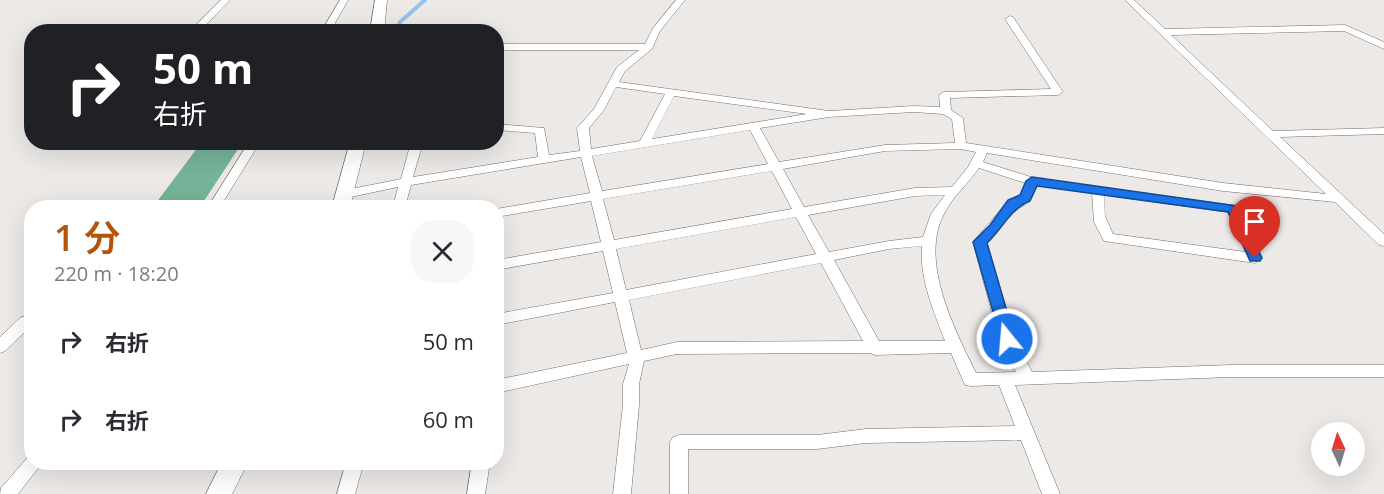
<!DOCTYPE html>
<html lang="ja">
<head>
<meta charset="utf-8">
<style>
  :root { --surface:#fff; --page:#f7f7f7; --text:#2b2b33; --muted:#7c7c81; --accent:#b45309 }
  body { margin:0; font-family:"Open Sans","Noto Sans JP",sans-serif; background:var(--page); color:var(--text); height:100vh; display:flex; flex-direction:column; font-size:22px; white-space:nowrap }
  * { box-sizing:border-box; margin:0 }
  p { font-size:20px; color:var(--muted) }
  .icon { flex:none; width:33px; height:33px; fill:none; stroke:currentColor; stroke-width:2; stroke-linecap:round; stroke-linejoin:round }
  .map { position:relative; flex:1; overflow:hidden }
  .drawer { position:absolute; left:24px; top:200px; width:480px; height:270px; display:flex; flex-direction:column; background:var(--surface); border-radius:24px; box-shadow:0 6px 24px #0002 }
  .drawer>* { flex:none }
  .hud { position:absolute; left:24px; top:24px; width:480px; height:126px; border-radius:24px; box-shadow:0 6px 24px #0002; background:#202124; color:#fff; overflow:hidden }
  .needle { width:39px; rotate:356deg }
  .tools { position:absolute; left:1311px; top:422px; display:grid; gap:12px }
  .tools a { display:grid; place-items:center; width:54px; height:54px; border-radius:50%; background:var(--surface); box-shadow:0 6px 24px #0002; font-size:30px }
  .pin { position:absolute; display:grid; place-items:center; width:51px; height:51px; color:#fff; margin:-62px -26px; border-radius:50% 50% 50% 0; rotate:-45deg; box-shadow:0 0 6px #0007 }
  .pin .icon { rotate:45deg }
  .me { position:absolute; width:66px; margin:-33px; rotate:343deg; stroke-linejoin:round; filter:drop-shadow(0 0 4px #0008) }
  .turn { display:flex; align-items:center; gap:21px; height:126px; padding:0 30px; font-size:27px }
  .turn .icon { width:78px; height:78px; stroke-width:2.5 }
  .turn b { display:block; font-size:42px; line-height:51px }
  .round { display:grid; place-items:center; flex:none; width:63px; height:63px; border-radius:24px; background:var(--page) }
  .headline { display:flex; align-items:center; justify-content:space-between; height:102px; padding:0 30px }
  h1 { font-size:36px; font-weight:600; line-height:45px; color:var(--accent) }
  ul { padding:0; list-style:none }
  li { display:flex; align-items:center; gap:18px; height:78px; padding:0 30px }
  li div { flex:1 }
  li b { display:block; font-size:22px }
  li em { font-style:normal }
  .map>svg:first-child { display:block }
  .forest { fill:#75b498 }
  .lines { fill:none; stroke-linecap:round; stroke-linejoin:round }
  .stream { stroke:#95c3ec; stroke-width:4 }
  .street-casing { stroke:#706d6c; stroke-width:1 }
  .secondary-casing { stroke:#706d6c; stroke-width:1 }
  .street { fill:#fff; fill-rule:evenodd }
  .secondary { fill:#fff; fill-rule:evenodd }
  .route { fill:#1a73e8; stroke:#114b97; stroke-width:1.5 }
</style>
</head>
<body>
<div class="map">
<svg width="1384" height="494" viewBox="0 0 1384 494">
  <rect width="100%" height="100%" fill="#ece9e7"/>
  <path class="forest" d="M201,143h41l-42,64h-47z"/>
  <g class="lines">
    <path class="stream" d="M396,32l4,-10 25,-22"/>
    <defs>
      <g id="street">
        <path d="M221,0h9l-31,32h-10z"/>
        <path d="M340,0h8l-18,32h-9z"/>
        <path d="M676,0h9l-25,31 -8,18 -27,22 -6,11 210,29 85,-5 26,1 -1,-12 5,-3 107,-3 -46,-70 5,-3 3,1 50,75 -5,3 -108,3 1,12 12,8 3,25 257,40 103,11 -201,-194h9l31,29 180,-4 39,17v7l-40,-18 -173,4 102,96 111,-3v6l-104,3 104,97v12l-5,-1 -44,-43 -112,-11 -236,-38 -4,9 51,16 204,28 24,52 -7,5 -151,-22 -10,-19 -2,-29 -55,-8 -7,16 -19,13 -24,29 28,96 17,33 199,-7h153v12h-153l-216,8 45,109h-18l-21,-54 -155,3 -49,6h-129v45h-18v-52l3,-5 6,-2h138l49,-6 149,-3 -16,-41 -28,1 -6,-1 -14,-32 -76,2 -5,-2 -193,1 -33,7 -5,23v21l-8,89h-18l10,-89v-21l6,-20 -133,29v-13l131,-27 -12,-51 -119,23v-11l117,-21 -10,-42 -107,19v-10l105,-18 -10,-41 -95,16v-8l94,-16 -9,-36 -170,28 -6,22h-12l5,-20 -52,11 -6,-4 6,-4 55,-11 10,-37h12l-10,35 125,-20 -3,-24 -39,-3v-6l48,4 5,27 31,-4 -3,-23 17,-19 23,-42 22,-17h-143v-6h149l8,-16zM616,87l49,7 -25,47 -49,8 -2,-21 15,-18zM674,96l133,18 -155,25zM914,112l29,2 9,5 3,24 -70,2 -106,17 -19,-34 69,-11zM750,130l18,34 -166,27 -10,-35zM961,149l15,3 -8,15 -16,20 -37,1 -111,19 -21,-38 102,-18zM979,168l46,15 -4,13 -19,12 -29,34 26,97 17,33 -40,1c-21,-43 -56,-110 -33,-157 8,-18 25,-32 36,-48zM772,171l20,38 -178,31 -11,-41zM945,195l-14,19 -8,23 -34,4 -60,11 -21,-37 107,-19zM1104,195l124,17 18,40 -133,-18 -8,-18zM796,217l20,37 -190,36 -10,-41zM922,246c-3,32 12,66 23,95h-66l-45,-81 55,-11zM821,263l42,78 -186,1 -36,8 -12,-50z"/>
        <path d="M249,142h11l-40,65h-12z"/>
        <path d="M25,316h7v12h-3l-24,23 -5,2v-16l20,-19z"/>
        <path d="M32,455v7h11l-25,32h-18l1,-6 27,-31z"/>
        <path d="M346,462h18l-9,32h-18z"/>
        <path d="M472,462h18l-5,32h-18z"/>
      </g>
      <g id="secondary">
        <path d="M375,0h12l-3,32h-14z"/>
        <path d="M350,142h16l-16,65h-18z"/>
        <path d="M222,462h26l-16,32h-26z"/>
      </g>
    </defs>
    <use href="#street" class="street-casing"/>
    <use href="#secondary" class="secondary-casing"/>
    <use href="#street" class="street"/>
    <use href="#secondary" class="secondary"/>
  </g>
  <path class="route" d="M1032,177l205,29 25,52 -2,3h-10l-22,-49 -191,-26 -7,15c-19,7 -28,28 -43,42l28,96 -2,4h-11l-29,-101 17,-17 18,-25 12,-5 6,-14z"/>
</svg>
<div class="tools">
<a><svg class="needle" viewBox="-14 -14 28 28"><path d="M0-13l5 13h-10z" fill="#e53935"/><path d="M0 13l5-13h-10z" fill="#7c7c81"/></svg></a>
</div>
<div class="pin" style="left:1255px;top:258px;background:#d93025"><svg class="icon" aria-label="arrive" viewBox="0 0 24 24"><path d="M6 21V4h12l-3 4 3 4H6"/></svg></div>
<svg class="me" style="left:1007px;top:339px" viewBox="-20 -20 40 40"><circle r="17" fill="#1a73e8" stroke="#fff" stroke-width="3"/><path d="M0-11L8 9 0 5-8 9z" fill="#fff"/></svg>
<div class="hud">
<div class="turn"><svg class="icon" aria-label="right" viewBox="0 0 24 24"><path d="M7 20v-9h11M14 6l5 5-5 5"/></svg><div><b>50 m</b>右折</div></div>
</div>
<section class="drawer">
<div class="headline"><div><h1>1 分</h1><p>220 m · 18:20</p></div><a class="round"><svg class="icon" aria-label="close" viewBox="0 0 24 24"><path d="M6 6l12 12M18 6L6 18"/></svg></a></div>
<ul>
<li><svg class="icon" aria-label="right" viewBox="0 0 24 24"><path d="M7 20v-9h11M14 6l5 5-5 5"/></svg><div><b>右折</b></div><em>50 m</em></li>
<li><svg class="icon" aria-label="right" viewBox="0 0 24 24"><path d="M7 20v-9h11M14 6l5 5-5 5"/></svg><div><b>右折</b></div><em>60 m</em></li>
</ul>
</section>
</div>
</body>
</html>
